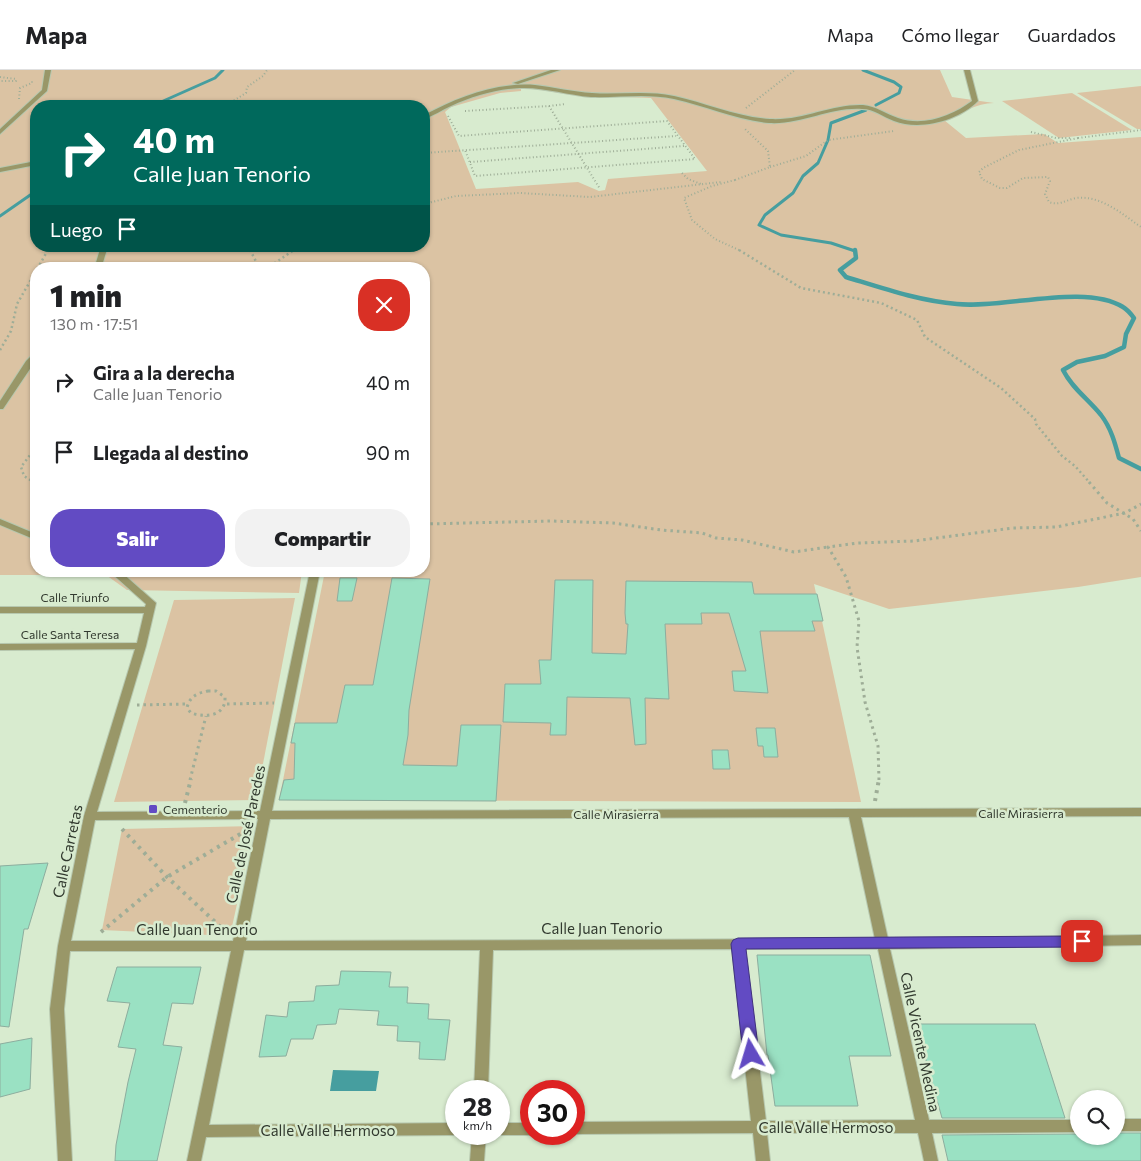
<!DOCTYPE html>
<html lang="es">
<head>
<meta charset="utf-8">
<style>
  :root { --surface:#fff; --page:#f2f2f2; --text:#202124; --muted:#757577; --line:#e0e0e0; --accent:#624bc3 }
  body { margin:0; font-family:Commissioner,sans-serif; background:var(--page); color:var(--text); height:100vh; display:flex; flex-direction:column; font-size:19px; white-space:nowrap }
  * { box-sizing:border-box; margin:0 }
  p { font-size:16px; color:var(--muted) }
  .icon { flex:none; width:28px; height:28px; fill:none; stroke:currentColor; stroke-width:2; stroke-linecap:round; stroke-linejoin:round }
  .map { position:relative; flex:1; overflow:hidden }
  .sheet { position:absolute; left:30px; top:192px; width:400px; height:315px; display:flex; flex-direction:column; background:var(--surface); border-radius:20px; box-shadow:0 1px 4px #0004 }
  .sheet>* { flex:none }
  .banner { position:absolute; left:30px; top:30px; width:400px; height:152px; border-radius:20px; box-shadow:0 1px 4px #0004; background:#00695c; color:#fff; overflow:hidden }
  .fabs { position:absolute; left:1070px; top:1020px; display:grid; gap:10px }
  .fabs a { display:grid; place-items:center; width:55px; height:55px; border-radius:50%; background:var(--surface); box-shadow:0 1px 4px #0004; font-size:25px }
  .speed { position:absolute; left:445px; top:1010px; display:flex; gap:10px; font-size:25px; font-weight:700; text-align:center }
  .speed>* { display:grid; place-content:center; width:65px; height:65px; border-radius:50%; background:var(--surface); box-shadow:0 1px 4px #0004; line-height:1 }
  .speed small { font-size:12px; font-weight:400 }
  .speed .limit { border:8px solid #d22; background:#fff; color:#111 }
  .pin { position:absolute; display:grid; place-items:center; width:42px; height:42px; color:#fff; margin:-21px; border-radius:10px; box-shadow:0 2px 8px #0006 }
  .me { position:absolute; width:55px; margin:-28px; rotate:353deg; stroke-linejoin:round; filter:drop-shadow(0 0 4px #0008) }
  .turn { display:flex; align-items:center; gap:18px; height:105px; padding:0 20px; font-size:22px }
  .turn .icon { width:65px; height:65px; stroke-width:2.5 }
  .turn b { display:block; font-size:35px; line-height:42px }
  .then { display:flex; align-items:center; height:48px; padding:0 20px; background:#0003; gap:10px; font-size:19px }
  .round { display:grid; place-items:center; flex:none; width:52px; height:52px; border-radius:20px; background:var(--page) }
  .headline { display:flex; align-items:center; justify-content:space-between; height:85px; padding:0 20px }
  h1 { font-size:30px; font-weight:800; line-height:38px }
  .button { display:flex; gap:10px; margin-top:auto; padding:10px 20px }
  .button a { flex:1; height:58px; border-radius:20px; background:var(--accent); color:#fff; font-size:20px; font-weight:800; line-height:58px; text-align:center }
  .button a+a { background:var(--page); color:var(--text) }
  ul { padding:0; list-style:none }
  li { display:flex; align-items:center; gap:15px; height:70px; padding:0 20px }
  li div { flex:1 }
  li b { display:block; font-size:19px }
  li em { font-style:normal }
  header { display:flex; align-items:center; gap:30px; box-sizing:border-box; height:70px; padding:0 25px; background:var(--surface); border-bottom:1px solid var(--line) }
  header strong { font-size:24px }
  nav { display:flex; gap:28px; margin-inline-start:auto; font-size:18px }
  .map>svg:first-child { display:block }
  .green { fill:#dbc3a3; fill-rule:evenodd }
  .water { fill:#469e9f }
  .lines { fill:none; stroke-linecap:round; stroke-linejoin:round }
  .stream-far1 { stroke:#469e9f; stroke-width:3 }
  .stream { stroke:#469e9f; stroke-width:4.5 }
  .building { fill:#9ae1c3; stroke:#8cad9e }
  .minor-casing { stroke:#b7c8af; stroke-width:2 }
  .path-far3 { stroke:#9ead97; stroke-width:2; stroke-dasharray:1 2.5; stroke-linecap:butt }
  .path-far2 { stroke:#9ead97; stroke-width:2.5; stroke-dasharray:2 3; stroke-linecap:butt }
  .path-far1 { stroke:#9ead97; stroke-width:3; stroke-dasharray:2.5 4; stroke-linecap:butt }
  .path { stroke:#9ead97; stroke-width:4; stroke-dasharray:3 5; stroke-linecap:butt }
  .minor { fill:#999768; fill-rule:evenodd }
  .route { fill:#624bc3; stroke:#40317f }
  .poi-dot { fill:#624bc3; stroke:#d8ebcf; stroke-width:2 }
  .labels { text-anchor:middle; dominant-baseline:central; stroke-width:5; stroke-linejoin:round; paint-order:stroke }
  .street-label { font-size:12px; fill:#323a2f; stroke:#d8ebcf }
  .poi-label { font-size:12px; fill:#323a2f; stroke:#d8ebcf; text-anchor:start }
  .near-street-label { font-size:15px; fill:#323a2f; stroke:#d8ebcf }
</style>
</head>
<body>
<header>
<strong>Mapa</strong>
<nav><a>Mapa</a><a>Cómo llegar</a><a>Guardados</a></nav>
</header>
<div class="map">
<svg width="1141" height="1091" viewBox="0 0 1141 1091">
  <rect width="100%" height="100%" fill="#d8ebcf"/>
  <g class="green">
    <path d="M0,0h940l12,27 42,6c-18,0 -33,11 -50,17l22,18 78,-4 14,9 83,-6v440l-63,10 -189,22 -75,-25 47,218 -582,-2 46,-229h99v-302h-388v302h266l-3,22 -172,-3 -21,-15h-106zM530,18l42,7 79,3 56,73 -99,8 -3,11 -6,1 -21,-9 -102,7 -31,-77 6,-5 49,-14 21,-2v-2zM36,36h388v140h-388z"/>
    <path d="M1141,16v43h-4l-60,-36z"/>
    <path d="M1072,23l60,37 -73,8 -57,-37z"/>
    <path d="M295,528l-39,202 -142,2 60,-202z"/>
    <path d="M254,756l-24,110 -128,-6 20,-101z"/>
  </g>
  <path class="water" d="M333,1000l46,1 -3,20h-46z"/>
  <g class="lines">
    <g class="stream-far1">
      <path d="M863,0l31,12 7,5 -2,6 -23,12"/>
      <path d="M152,36l63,-28 8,-8"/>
      <path d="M0,146l36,-25"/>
      <path d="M855,181l-24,-8 -50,-8 -22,-10 6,-10 28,-22 10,-17 15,-13 10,-23 3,-17 35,-13"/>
    </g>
    <path class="stream" d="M855,180l1,8 -16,12 6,7c36,11 73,24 111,27 46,5 128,-21 166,3 5,3 8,7 11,11l-8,16 -2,13 -19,9 -28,6 -14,8c9,18 25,29 38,45 10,13 14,28 18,43l22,11"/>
  </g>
  <g class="building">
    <path d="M340,508h17l-5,23h-15z"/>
    <path d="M392,508l38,1 -21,131 -1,25 -5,30 54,1 4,-41h40l-5,76 -217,-1 5,-20 10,-1 1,-36h-4l4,-20h42l8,-38h28z"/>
    <path d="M555,510h38l-1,73 34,1 2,-30h-2l-1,-11 1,-32 126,1 2,12h63l6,27h-11l3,10h-55l8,62 -34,-2 -2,-20h14l-17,-58h-28l1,11h-37l4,75 -24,-1 1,46 -11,1 -5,-47 -63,-1 -1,38h-16l1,-12 -48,-1 2,-38h36l-2,-24h12z"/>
    <path d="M756,658h19l3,29h-14l-1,-11h-5z"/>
    <path d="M712,680h16l2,19h-17z"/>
    <path d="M48,793l-20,66h-4l-15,98 -9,-1v-160z"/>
    <path d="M757,885h113l21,101h-42l9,50h-83l-7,-51h-1z"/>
    <path d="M117,897h84l-8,37 -21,-1 -9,42 19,2 -25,114h-42l1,-16 12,-63 8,-33 -18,-2 12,-44 -23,-2z"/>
    <path d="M341,901l50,1 -2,15h19l-1,16 22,1 -1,15 22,1 -5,40 -26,-1 1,-17 -23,-1 1,-15 -21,-1 2,-14 -40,-2 -3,15 -19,1 -4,14h-22l-5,17 -27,1 7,-42 21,2 2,-15 25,-1 2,-15 23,-1z"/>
    <path d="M916,954h119l30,94h-123z"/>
    <path d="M32,968l-2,51 -30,8v-53z"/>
    <path d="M1116,1063h25v28h-193l-6,-26 137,-1v2h37z"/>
  </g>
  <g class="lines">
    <defs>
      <g id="minor">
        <path d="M45,0h6l-4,21 -47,43v-5l42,-39z"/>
        <path d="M551,0h9l-42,14 -5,-1z"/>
        <path d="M964,0h6l8,31c-20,20 -58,30 -84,20 -11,-4 -20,-12 -32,-12 -32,-2 -61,16 -93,14 -33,-3 -63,-17 -95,-24 -28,-6 -55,-1 -83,-2 -24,-2 -47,-10 -71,-9 -24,1 -47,8 -69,18 -9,4 -18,10 -27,13v-4c34,-18 72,-33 111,-30 19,2 38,7 57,8 28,2 54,-3 82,3 32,7 63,21 96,23 32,2 61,-15 93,-14 13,1 23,9 35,13 25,9 54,-2 74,-17z"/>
        <path d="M36,91v4l-36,7v-4z"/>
        <path d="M101,176h7l-7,23h-7z"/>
        <path d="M33,284h3v6l-33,49h-3v-8l26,-40z"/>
        <path d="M0,449l36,15v6l-36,-15z"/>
        <path d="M109,501h11l36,32 -10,43 -49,166 163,-1 50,-240h10l-48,240 869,-3v8l-280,1 27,122 253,-4v10l-251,4 39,171h150v12l-147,1 6,28h-14l-6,-28h-151l3,28h-14l-3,-28 -179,1v-12l177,-1 -19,-172 -239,1 -5,141h-14l6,-141h-236l-35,175 247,-2v11h4l-4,1 -250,2 -5,24h-14l44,-210h-161l-6,58 8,152h-14l-8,-152 8,-63 26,-130 51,-167 -135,1v-6l137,-1 7,-30h-144v-6h145l1,-3zM849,747l26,122 -629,2 24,-122zM258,749l-25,122h-162l24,-121zM745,879h133l37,171 -149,1z"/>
        <rect x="1116" y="1049" width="25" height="12"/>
        <path d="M499,1053h32v11h4l-4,1h-32l-4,-1h4z"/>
        <path d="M472,1064h14l-2,27h-14z"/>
      </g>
    </defs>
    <use href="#minor" class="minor-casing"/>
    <g class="path-far3">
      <path d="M0,7l16,2v2h-16"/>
      <path d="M19,29l1,-11 12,-5v-2"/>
      <path d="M225,36l21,-13 1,-6 16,-11 4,-6"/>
      <path d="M549,36l17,-2"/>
      <path d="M746,38l49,-38"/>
      <path d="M465,41l84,-5 51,83"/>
      <path d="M448,46l11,20 208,-15 28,38 -220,17 -10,-26"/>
      <path d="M1031,62l25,6h16"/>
      <path d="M1078,68l-59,12 -36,18 -4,4 3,7 18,9h7l16,-10 25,-1 2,4 -5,13 4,8c10,4 17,-2 27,-4 25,-3 46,16 65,29"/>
      <path d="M1078,68l63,-8"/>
      <path d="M424,83l252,-17"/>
      <path d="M470,92l214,-16"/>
      <path d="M770,97l36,-11 22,-16 66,-9"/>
      <path d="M682,103l6,6 13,5"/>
      <path d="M735,110l-23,6 -28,12 8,22 23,19 26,12"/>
      <path d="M735,110l35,-13 -2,-16 -23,-22"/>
      <path d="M424,134l32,-8 64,-3 70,4 131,-15"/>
      <path d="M248,176l3,5"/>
      <path d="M47,181l4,-5"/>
      <path d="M292,181l8,-5"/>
    </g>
    <g class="path-far2">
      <path d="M250,180l10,19"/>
      <path d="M739,180l62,38 80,15 36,17 8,17 76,51 34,31 1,5 26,32 13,10 15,17"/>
      <path d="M266,199l28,-19"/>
      <path d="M0,280l11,-19 6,-27 31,-54"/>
      <path d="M35,413l-11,-7 -3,-9 15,-20"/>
    </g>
    <g class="path-far1">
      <path d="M33,412l3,2"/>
      <path d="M1089,412l18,21 26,16 8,12"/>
      <path d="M424,454l127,-3 62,2 48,7 41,3 14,5 26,2 52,12 34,-5"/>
      <path d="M208,621h8l9,6c1,19 -19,21 -34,16l-4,-5c2,-11 10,-15 21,-17z"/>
      <path d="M227,634l47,-1"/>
      <path d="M137,635l50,-1"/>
      <path d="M190,710l16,-64"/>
      <path d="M879,710l-1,-34 -13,-44 -8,-55 2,-26 -13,-44 -18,-30 30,-4 56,-2 99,-13 43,-1 69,-14 16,-9"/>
    </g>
    <g class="path">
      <path d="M875,731l4,-22"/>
      <path d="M185,733l6,-24"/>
      <path d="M122,759l45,48 59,55"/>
      <path d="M101,862l66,-55 80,-47"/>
    </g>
    <use href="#minor" class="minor"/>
  </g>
  <path class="route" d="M1082,866l5,1 2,4 -2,4 -5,2 -336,2 13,105 -2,5 -6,2 -6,-2 -2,-5 -12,-110 2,-4 5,-2z"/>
  <rect class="poi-dot" x="148" y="734" width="10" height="10" rx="2.5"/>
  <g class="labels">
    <g class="street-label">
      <text x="75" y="527">Calle Triunfo</text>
      <text x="70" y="564">Calle Santa Teresa</text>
      <text x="1021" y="743">Calle Mirasierra</text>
      <text x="616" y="744">Calle Mirasierra</text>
    </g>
    <g class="poi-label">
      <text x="163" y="739">Cementerio</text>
    </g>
    <g class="near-street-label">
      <text transform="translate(245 764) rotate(-78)">Calle de José Paredes</text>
      <text transform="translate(67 781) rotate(-78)">Calle Carretas</text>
      <text x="602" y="858">Calle Juan Tenorio</text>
      <text x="197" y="859">Calle Juan Tenorio</text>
      <text transform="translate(921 972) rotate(78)">Calle Vicente Medina</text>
      <text x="826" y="1057">Calle Valle Hermoso</text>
      <text x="328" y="1060">Calle Valle Hermoso</text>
    </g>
  </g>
</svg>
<div class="fabs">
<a><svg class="icon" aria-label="search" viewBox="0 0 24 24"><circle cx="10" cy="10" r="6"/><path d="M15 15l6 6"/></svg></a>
</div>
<div class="speed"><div>28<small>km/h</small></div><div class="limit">30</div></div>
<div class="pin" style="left:1082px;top:871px;background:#d93025"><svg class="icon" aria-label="arrive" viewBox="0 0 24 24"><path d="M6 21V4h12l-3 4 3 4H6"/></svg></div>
<svg class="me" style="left:751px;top:984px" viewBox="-20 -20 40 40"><path d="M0-17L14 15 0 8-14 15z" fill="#624bc3" stroke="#fff" stroke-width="4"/></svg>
<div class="banner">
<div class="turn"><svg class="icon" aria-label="right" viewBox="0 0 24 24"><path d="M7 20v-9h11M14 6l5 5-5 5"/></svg><div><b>40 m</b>Calle Juan Tenorio</div></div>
<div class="then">Luego<svg class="icon" aria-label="arrive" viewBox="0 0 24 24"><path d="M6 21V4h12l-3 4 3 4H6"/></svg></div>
</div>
<section class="sheet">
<div class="headline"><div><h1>1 min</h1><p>130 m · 17:51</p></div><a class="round" style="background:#d93025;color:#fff"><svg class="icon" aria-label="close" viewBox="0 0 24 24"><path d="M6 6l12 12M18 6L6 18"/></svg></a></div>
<ul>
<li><svg class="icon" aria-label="right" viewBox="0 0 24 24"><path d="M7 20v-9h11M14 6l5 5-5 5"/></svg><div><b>Gira a la derecha</b><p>Calle Juan Tenorio</p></div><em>40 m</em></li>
<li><svg class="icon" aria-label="arrive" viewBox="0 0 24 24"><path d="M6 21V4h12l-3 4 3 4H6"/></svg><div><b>Llegada al destino</b></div><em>90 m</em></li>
</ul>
<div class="button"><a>Salir</a><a>Compartir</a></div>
</section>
</div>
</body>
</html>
